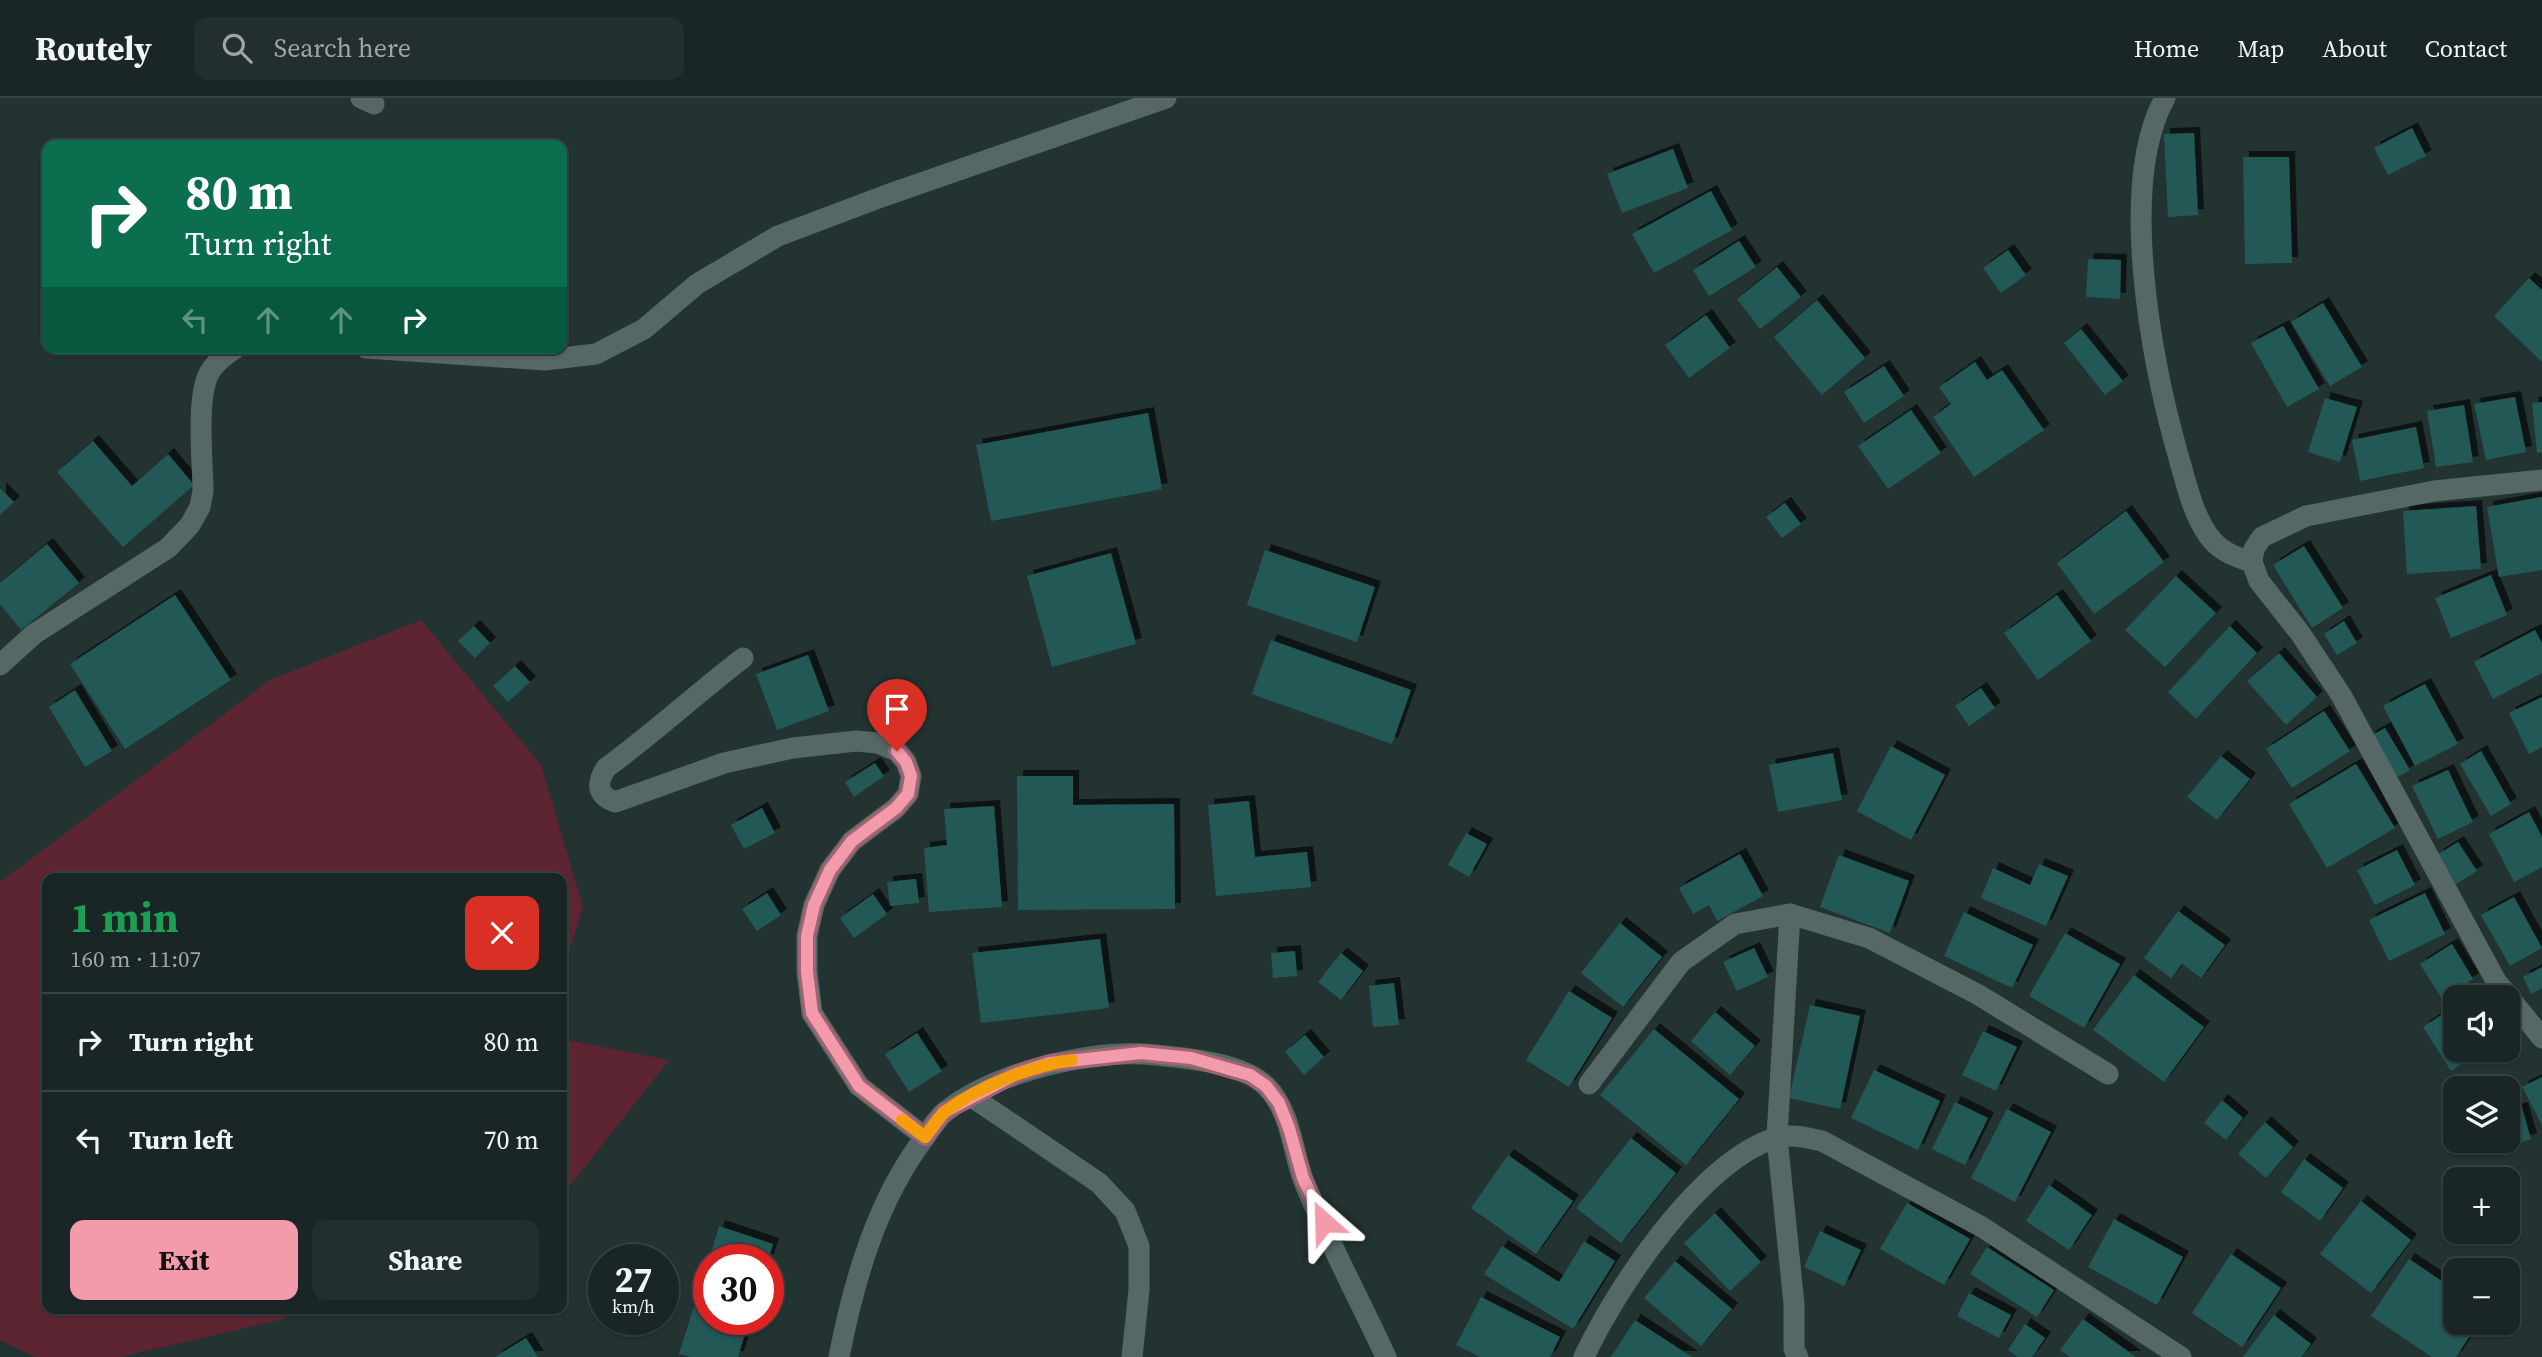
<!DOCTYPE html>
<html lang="en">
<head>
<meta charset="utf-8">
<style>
  :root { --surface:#1a2626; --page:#232e2e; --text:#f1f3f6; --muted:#9fa5a7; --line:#384343; --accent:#f39aab }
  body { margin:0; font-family:"Source Serif 4",serif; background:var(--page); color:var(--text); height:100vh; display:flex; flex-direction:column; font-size:26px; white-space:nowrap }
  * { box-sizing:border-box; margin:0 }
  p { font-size:23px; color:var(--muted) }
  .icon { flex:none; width:38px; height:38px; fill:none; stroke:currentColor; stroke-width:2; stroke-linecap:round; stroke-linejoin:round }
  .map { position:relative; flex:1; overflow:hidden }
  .side { position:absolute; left:42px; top:775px; width:525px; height:441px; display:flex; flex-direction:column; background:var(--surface); border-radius:14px; box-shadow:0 2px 5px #0004,0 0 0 2px var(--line) }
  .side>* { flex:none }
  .guide { position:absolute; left:42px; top:42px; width:525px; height:214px; border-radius:14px; box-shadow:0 2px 5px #0004,0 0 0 2px var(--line); background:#0b6e4f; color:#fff; overflow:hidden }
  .fabs { position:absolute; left:2443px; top:887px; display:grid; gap:14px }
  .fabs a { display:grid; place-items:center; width:77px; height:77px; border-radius:14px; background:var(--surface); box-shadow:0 2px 5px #0004,0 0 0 2px var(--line); font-size:35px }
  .speed { position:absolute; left:588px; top:1146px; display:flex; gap:14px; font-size:35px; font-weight:700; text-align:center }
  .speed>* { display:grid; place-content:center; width:91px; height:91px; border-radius:50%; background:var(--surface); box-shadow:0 2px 5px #0004,0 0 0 2px var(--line); line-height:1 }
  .speed small { font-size:18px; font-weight:400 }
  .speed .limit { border:10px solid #d22; background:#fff; color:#111 }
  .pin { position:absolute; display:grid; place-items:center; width:60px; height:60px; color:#fff; margin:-72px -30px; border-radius:50% 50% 50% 0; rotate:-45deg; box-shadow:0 0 7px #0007 }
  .pin .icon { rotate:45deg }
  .me { position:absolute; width:77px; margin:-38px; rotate:335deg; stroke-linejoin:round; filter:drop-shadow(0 0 5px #0008) }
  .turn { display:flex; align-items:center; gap:24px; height:147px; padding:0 28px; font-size:32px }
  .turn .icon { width:91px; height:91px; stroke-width:2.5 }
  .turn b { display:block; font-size:49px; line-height:60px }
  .lanes { display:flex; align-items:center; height:66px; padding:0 28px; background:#0003; justify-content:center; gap:35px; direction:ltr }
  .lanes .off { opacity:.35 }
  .round { display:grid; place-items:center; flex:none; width:74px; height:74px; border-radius:14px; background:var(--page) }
  .headline { display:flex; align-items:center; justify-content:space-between; height:119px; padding:0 28px }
  h1 { font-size:42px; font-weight:700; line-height:52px; color:#1e9e55 }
  .cta { display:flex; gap:14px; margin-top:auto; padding:14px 28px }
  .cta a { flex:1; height:80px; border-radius:14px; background:var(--accent); color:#111; font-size:28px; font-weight:700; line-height:80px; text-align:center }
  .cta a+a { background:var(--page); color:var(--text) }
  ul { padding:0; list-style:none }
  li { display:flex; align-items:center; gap:21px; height:98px; padding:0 28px; border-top:2px solid var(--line) }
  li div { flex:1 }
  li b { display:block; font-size:26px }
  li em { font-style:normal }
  header { display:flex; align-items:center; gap:42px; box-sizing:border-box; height:98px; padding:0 35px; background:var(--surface); border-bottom:2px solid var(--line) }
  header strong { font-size:33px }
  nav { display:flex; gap:38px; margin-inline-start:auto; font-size:24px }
  .search { width:490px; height:63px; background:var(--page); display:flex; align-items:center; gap:18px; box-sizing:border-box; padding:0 24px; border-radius:14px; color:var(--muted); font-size:26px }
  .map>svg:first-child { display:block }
  .green { fill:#5d2532 }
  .building { fill:#235854; filter:url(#shadow) }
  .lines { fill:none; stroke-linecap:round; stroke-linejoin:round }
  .minor { stroke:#556866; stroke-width:21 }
  .route-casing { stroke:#9e646f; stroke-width:18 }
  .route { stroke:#f39aab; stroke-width:12 }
  .slow { stroke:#f59e0b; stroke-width:12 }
</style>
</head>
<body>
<header>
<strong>Routely</strong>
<div class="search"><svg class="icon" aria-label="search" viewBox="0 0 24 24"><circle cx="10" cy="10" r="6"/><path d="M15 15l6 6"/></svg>Search here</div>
<nav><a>Home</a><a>Map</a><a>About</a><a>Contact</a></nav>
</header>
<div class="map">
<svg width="2542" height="1259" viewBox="0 0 2542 1259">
  <defs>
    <filter id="shadow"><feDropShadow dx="6" dy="-6" stdDeviation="0" flood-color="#0009"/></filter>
  </defs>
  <rect width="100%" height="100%" fill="#223332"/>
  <g class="green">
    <path d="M421,522l120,145 42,142 -21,68v-97h-515v431h260l-27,11 -160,37h-85l-35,-17v-458l270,-202z"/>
    <path d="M562,941l107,21 -107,136z"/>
  </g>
  <g class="building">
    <path d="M2412,30l14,28 -38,19 -14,-27z"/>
    <path d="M2194,35l4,82 -30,2 -4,-83z"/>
    <path d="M1673,51l15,39 -66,25 -15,-39z"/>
    <path d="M2243,59h46l3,106 -47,1z"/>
    <path d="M1711,93l21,39 -78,43 -22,-39z"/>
    <path d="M1739,143l17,26 -47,29 -16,-26z"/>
    <path d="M2008,152l18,25 -25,18 -18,-25z"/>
    <path d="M2088,161l33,1 -1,39 -34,-2z"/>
    <path d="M1777,169l24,30 -41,32 -23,-30z"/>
    <path d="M2529,180l13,12v72l-48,-46z"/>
    <path d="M1817,202l48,58 -43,37 -48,-58z"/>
    <path d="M2323,205l39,64 -32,19 -39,-64z"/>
    <path d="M1706,217l24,33 -41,30 -24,-33z"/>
    <path d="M2283,228l36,63 -32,18 -36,-64z"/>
    <path d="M2081,231l42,52 -18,14 -41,-52z"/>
    <path d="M1975,264l12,18 15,-10 42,60 -70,47 -41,-60 18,-13 -12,-17z"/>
    <path d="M1884,268l20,30 -40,27 -20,-31z"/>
    <path d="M2515,299l11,55 -40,8 -12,-56z"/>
    <path d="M2325,300l32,9 -17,55 -32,-10z"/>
    <path d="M2542,304v50l-5,1 -5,-50z"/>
    <path d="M2464,307l9,57 -37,5 -9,-56z"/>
    <path d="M1911,312l30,43 -53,36 -30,-43z"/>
    <path d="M1148,315l14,76 -171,32 -15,-76z"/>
    <path d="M2416,329l8,41 -64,13 -8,-41z"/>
    <path d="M93,343l39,45 36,-32 26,31 -71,62 -66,-75z"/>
    <path d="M0,390l14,14 -14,13z"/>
    <path d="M2542,399v73l-43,7 -12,-70z"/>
    <path d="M1785,405l16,21 -19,14 -16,-21z"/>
    <path d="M2476,408l5,63 -74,5 -4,-63z"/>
    <path d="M2126,413l38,51 -70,52 -37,-51z"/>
    <path d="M47,446l32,39 -58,47 -21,-26v-21z"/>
    <path d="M2304,448l39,62 -31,20 -39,-63z"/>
    <path d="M1265,452l110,37 -18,55 -110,-37z"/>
    <path d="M1111,455l25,91 -84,23 -25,-91z"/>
    <path d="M2491,477l16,40 -56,23 -16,-40z"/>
    <path d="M2176,478l40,37 -51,54 -40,-37z"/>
    <path d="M175,497l56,85 -106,69 -55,-85z"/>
    <path d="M2057,497l34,46 -53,39 -34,-47z"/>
    <path d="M2344,523l13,22 -20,12 -13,-21z"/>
    <path d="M474,528l16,17 -15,15 -17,-17z"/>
    <path d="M2230,528l27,27 -61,66 -28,-27z"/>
    <path d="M2535,532l7,13v30l-49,26 -19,-37z"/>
    <path d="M1271,542l140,50 -19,54 -140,-50z"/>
    <path d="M2279,555l38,44 -31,28 -39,-44z"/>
    <path d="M808,557l21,56 -52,19 -21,-56z"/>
    <path d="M515,568l15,16 -22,20 -15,-16z"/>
    <path d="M2425,586l33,60 -43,22 -32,-60z"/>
    <path d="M1981,590l14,20 -26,18 -14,-20z"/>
    <path d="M75,592l37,61 -27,16 -36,-60z"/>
    <path d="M2542,599v50l-13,7 -20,-41z"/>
    <path d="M2324,613l26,40 -58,37 -26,-39z"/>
    <path d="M2385,630l25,42 -16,9 -25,-42z"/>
    <path d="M1891,648l54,29 -34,65 -54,-29z"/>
    <path d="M2481,653l30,53 -20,12 -31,-52z"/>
    <path d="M1833,655l9,47 -64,12 -9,-47z"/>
    <path d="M2221,658l29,23 -33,41 -30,-23z"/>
    <path d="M875,665l9,13 -30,21 -9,-15z"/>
    <path d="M2356,666l39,64 -68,40 -38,-64z"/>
    <path d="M2448,672l25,52 -35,17 -26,-53z"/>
    <path d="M1017,678h56v29l101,-1 1,105 -157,1z"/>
    <path d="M1249,703l6,56 52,-5 4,35 -95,9 -8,-91z"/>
    <path d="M994,708l8,101 -73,5 -5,-64 23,-3 -3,-36z"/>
    <path d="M762,710l13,25 -31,16 -13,-24z"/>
    <path d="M2529,714l13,25v30l-28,15 -25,-48z"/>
    <path d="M1466,735l21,11 -18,33 -21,-12z"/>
    <path d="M2458,744l19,29 -21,13 -19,-29z"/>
    <path d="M2397,752l18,35 -40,20 -18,-35z"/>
    <path d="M1740,756l23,42 -46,25 -8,-16 -16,9 -14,-26z"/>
    <path d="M1839,757l70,26 -19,52 -70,-26z"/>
    <path d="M2039,766l29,12 -22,50 -65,-28 12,-30 37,17z"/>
    <path d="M916,781l3,24 -29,3 -3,-24z"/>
    <path d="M767,795l14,22 -24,16 -15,-22z"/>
    <path d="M2425,795l20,41 -56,27 -20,-41z"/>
    <path d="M873,796l14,20 -33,24 -14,-20z"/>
    <path d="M2514,799l28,51 -32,18 -29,-51z"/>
    <path d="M2178,813l47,34 -24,33 -19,-14 -11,14 -27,-20z"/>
    <path d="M1964,814l69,33 -21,43 -68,-32z"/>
    <path d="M1620,825l42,34 -39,50 -42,-34z"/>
    <path d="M2065,835l55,31 -36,64 -55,-32z"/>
    <path d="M1100,841l9,69 -128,15 -9,-70z"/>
    <path d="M2452,846l21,35 -31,20 -22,-35z"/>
    <path d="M1754,850l14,29 -31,14 -14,-29z"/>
    <path d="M1295,853l2,25 -24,2 -2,-25z"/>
    <path d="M1341,855l22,18 -22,29 -23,-18z"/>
    <path d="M2542,869v21l-11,6 -8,-17z"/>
    <path d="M2134,877l70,52 -40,55 -71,-52z"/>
    <path d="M1394,885l5,42 -26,2 -4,-41z"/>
    <path d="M2482,891l6,9h-20z"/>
    <path d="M1569,893l43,27 -43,69 -43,-27z"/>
    <path d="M1810,907l50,11 -20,93 -51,-11z"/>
    <path d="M2455,908v44h28l-32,21 -28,-44z"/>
    <path d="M1715,914l40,34 -25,29 -39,-34z"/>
    <path d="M1654,931l85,70 -53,66 -86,-70z"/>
    <path d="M1983,933l34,16 -21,44 -34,-16z"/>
    <path d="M917,935l25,38 -33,21 -24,-38z"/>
    <path d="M1305,937l19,22 -20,18 -19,-23z"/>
    <path d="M1874,972l66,31 -22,49 -67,-32z"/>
    <path d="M2542,979v48l-20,-38z"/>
    <path d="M2222,1002l21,18 -17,22 -22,-17z"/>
    <path d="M1955,1004l33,16 -23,47 -33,-16z"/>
    <path d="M2522,1010l9,31 -32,10 -2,-8h11v-29z"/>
    <path d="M2007,1011l44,23 -36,70 -44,-24z"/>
    <path d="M2265,1024l28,25 -27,31 -28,-24z"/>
    <path d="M1631,1040l45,35 -55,70 -45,-35z"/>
    <path d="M1508,1057l65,46 -37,53 -65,-46z"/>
    <path d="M2304,1061l39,29 -23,33 -39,-29z"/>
    <path d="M2049,1087l43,30 -23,35 -43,-29z"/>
    <path d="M2361,1103l50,39 -40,53 -51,-39z"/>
    <path d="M1907,1105l63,36 -26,46 -64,-36z"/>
    <path d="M1715,1115l46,49 -31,29 -46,-48z"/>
    <path d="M2114,1121l69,38 -26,48 -69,-38z"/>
    <path d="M719,1128l54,18 -5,16h-59z"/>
    <path d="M1820,1133l41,19 -17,36 -40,-19z"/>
    <path d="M1584,1143l31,20 -42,68 -89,-55 18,-28 57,36z"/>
    <path d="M1987,1149l67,43 -17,27 -67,-43z"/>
    <path d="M2231,1156l50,34 -39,59 -50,-34z"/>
    <path d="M2409,1161l46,31v33h23l-22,34h-24l-61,-41z"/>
    <path d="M708,1163l1,59h40l-11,37h-48l-11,-3z"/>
    <path d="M1675,1163l57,48 -31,37 -57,-48z"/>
    <path d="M1969,1195l42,22 -12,23 -42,-22z"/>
    <path d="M1481,1199l79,40 -10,20h-70l-24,-12z"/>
    <path d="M2274,1217l37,29 -10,13h-58z"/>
    <path d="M2083,1221l53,38h-66l-10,-7z"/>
    <path d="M1635,1222l57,37h-81z"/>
    <path d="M2025,1226l20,14 -13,19h-14l-10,-7z"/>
    <path d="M526,1240l12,19h-43z"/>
  </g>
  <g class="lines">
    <g class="minor">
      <path d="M361,0l13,6"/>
      <path d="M2165,0c-48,86 -13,265 13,357 8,27 14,57 30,80 11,16 27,22 44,27"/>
      <path d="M366,250l179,12 51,-6 48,-25 53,-45 81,-48 106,-40 282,-98"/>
      <path d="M2542,382l-108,11 -128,25 -44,21 -8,12 -2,13 7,19 41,52 41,62 155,286 46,57"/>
      <path d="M743,560c-47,36 -89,75 -137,110 -10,16 -9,27 9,34l109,-39 69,-15 63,-7 22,2 19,8 9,11 5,14 -3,18 -12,14 -44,33 -22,29 -16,35 -7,31v36l5,41 47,73 66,51"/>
      <path d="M0,567l34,-31 134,-86 22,-23 10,-18 3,-16c0,-28 -8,-98 8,-121 7,-10 15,-16 25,-22"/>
      <path d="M1790,816l-13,223 17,167v45l4,8"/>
      <path d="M1589,986l92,-122 54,-38 55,-10 79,24 108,56 131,80"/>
      <path d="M972,999l127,86 26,28 14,35v44l-7,67"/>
      <path d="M839,1259c15,-77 38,-157 86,-220 6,-8 12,-19 20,-25 49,-40 148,-64 211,-57 31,3 87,8 110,31 25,25 26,63 37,93 24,61 56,119 83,178"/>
      <path d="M1584,1259c33,-70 115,-194 191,-219 15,-5 33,0 47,3l160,86 199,130"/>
    </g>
  </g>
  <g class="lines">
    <defs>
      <path id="route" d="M897,653l9,11 5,14 -3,18 -12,14 -44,33 -22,29 -16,35 -7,31v36l5,41 47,73 66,51 19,-25 72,-38 34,-11 91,-10 50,5 59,17 16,11 13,17 10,25 14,50 21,44"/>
    </defs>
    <use href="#route" class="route-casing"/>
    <use href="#route" class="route"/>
    <path class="slow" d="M902,1022l23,17c6,-8 13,-20 21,-26 35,-26 83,-44 126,-51"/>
  </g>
</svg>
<div class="fabs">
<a><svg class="icon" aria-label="sound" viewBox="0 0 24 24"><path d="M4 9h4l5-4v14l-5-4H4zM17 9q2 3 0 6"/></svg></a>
<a><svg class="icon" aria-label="layers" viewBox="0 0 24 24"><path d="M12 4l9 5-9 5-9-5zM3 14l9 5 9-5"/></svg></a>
<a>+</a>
<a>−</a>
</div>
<div class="speed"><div>27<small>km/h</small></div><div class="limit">30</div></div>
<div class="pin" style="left:897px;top:653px;background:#d93025"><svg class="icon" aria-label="arrive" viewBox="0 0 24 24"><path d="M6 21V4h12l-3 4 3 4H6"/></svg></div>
<svg class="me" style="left:1324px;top:1124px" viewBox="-20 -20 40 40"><path d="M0-17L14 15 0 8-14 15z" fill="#f39aab" stroke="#fff" stroke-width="4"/></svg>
<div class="guide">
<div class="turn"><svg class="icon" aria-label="right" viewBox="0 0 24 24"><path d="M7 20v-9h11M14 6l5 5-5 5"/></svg><div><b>80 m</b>Turn right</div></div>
<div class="lanes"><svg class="icon off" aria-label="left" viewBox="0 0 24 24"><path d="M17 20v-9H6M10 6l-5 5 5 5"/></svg><svg class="icon off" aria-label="ahead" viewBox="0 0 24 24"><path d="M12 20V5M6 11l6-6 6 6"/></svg><svg class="icon off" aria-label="ahead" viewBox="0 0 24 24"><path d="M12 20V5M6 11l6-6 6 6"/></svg><svg class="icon" aria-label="right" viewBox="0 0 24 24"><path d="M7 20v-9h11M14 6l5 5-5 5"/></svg></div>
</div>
<section class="side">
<div class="headline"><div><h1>1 min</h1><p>160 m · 11:07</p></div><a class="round" style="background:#d93025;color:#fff"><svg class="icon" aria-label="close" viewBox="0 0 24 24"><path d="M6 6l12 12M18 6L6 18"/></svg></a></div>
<ul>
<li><svg class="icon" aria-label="right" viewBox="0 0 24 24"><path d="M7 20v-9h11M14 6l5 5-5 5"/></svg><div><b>Turn right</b></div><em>80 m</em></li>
<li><svg class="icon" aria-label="left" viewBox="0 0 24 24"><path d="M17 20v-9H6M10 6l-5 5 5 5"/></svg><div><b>Turn left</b></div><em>70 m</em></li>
</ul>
<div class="cta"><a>Exit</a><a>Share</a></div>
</section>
</div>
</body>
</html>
